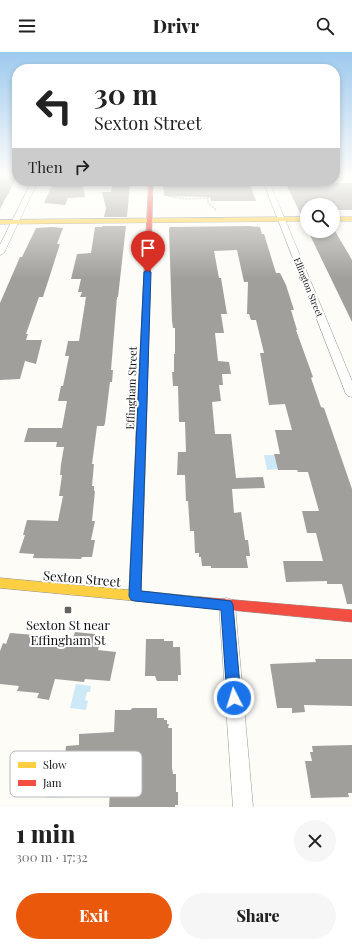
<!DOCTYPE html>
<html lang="en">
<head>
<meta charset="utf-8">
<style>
  :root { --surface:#fff; --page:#f6f6f6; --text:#222; --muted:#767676; --accent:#ea580c }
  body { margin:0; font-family:"Playfair Display",serif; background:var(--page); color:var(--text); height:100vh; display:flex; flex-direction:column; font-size:15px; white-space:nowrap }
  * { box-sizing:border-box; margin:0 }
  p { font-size:13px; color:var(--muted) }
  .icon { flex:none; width:22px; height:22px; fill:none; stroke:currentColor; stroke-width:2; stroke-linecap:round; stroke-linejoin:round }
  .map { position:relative; height:755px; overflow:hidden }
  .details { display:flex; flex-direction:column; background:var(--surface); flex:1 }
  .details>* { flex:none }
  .hud { position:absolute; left:12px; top:12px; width:328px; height:122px; border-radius:16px; box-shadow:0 2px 6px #0003; background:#fff; color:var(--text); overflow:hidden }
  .controls { position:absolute; left:300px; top:146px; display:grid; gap:8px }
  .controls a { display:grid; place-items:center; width:40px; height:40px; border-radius:50%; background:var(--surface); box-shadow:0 2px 6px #0003; font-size:20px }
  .pin { position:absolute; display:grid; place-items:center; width:34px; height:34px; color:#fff; margin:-41px -17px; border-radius:50% 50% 50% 0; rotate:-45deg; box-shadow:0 0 4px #0007 }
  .pin .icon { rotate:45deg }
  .me { position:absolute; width:44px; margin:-22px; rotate:355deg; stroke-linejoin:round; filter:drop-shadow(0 0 3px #0008) }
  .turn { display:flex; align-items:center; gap:14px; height:84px; padding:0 16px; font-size:18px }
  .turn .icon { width:52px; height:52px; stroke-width:2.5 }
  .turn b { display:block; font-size:28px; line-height:34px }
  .then { display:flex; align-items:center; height:38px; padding:0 16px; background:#0003; gap:8px; font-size:15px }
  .round { display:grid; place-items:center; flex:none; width:42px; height:42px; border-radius:21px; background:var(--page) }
  .summary { display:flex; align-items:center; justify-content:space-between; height:68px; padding:0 16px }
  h1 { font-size:24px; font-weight:800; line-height:30px }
  .cta { display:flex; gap:8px; margin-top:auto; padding:8px 16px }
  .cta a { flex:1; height:46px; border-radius:24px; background:var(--accent); color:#fff; font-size:16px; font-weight:800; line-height:46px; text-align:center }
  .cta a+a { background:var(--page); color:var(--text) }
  header { display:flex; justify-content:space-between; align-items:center; height:52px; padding:0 16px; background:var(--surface); font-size:18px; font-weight:800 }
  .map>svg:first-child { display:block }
  .water { fill:#cde8f7 }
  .building { fill:#a19f9c }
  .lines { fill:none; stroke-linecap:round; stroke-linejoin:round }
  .street-casing { stroke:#979795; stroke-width:1 }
  .slow-casing { stroke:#8e8d8b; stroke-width:1 }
  .jam-casing { stroke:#8e8d8b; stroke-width:1 }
  .path { stroke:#b9b9b8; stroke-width:1.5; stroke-dasharray:2.5 1; stroke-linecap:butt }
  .street { fill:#fffffe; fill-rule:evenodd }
  .slow { fill:#ffcf43; fill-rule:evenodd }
  .jam { fill:#f24e42; fill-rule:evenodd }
  .route { fill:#1a73e8; stroke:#114b97 }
  .poi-dot { fill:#646362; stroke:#fff; stroke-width:1.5 }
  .labels { text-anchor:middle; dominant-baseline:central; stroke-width:4; stroke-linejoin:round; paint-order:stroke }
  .far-street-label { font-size:9px; fill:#111; stroke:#fff }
  .street-label { font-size:11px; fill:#111; stroke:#fff }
  .near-street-label { font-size:13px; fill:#111; stroke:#fff }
  .near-poi-label { font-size:13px; fill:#111; stroke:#fff }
  .key { fill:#fff; stroke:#b8b8b8; stroke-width:1 }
  .key-label { font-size:11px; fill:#111 }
</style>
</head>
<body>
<header><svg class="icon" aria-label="menu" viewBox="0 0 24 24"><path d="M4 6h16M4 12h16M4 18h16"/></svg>Drivr<svg class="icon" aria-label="search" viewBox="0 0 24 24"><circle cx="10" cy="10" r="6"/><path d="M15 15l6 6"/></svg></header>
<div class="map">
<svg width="352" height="755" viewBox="0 0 352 755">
  <rect width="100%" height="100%" fill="#fdfcf7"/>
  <g class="water">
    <path d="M264,403h10l4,14 -11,1z"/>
    <path d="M76,632l15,2 -1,6h-3l-2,8 3,1 -2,9 -16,-2z"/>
    <path d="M85,727l-1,12h-5v6l-32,1 3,-18z"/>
  </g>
  <g class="building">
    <path d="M0,122h17v3l-17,32z"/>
    <path d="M54,129h18l-1,1h2l-1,3h11l2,12 -17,1 -3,7 -21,-2z"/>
    <path d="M113,129h15l1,3h1l-3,33h-23l2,-9 -4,-16h9z"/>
    <path d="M163,129h86l7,20h-45l-1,-4 -46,-1z"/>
    <path d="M297,131h55v27h-19v-5h-26v9l-6,1 -15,-31z"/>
    <path d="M102,174h24l-8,71h-1l-6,73h2l-1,12h-2l-5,41 -1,3h-7l-5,38h2l-2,22h2v5h1l-3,30h3l-4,19h4l-3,17h-10l-1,2 -48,-1 1,-4 -15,-1 6,-18h-2l4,-15 31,1 5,-25h-4l3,-21h-2l1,-11 3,-17h-8l1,-5h-33l4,-14h34l5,-27h-9l3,-15h2l6,-30h-4l3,-15h11l7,-44h-6l2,-5h-4l3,-13h-10l6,-25 14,-1 4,-26h7z"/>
    <path d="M249,174l11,1 2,7h2l12,39h4l6,12 8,25h-3l6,20h-1l17,47 -2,1 10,29 3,1 28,81v115h-5l-5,-20h-15v-3l-41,1 -3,-21h40l-7,-28h-9l-5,-22h17l-11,-39h-10l-1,-2h-19l-4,-16h6l-5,-24h17l-7,-26 -16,1 -9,-52h4l-8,-33h-5l-2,-6h-2l1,-32h-4l-7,-32 -23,1 5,27h2l6,36h-6l3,19h-9l3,28 11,1 2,12h-9l1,11h-4l2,16 -9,1 3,32h16l5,44 27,-1 2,11 -33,1 2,24 7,-1 4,28h3l2,16h-4l2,12h-37v-2h-9l-1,-9h-2v-4h-4l-1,-22h-4l-2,-30h-2l-1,-26h-8l1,-23h8l-1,-30h-6l-1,-36h-5l-1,-14h2v-18h1v-26h-2l-1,-7 -3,-92 1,-2z"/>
    <path d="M52,175l11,1 -6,16h3l-17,53h-4l-13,37h2l-2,6h16l-6,24 -11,-3 -5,18 -20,1v-77l20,-46h2l14,-29z"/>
    <path d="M308,179h27l17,29v62z"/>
    <path d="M75,580l20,2 -2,7 7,1 -2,8 18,2 -6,29 -25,-2 -1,3 -29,-3 -6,21 -12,-2 2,-5 -22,-2 2,-5 -19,-2v-33l3,-8 3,1 4,-11 63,5z"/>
    <path d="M146,587h18v2h9v6h7l1,28h-3v6h-21l-2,-5h-10z"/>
    <path d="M315,607h37v47l-48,-1 1,7 -13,1v-5h-15l-7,-44 46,-2z"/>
    <path d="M132,656h25v10h7v2h3v4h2l-1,4h4v40l1,6h3v18h2v13h-3v2h-66l3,-48 -27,2 -1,14h-25l2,-12h3l2,-17 13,-1v-11l35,-2 1,-22h16z"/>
    <path d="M352,693v48h-4l1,4 -38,1 -6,-37h7l-2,-9h3l-1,-6z"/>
  </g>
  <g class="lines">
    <defs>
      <g id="street">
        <path d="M32,129h6l-34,72 -4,2v-10z"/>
        <path d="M263,129h6l83,200v16l-4,-1 -2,-2z"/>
        <path d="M227,546l6,2 2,5 18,202h-20l-14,-202 2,-5z"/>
      </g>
      <g id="slow">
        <path d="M307,165v4l-307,3v-4z"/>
        <rect x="333" y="165" width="19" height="4"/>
        <path d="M141,386l5,3 -5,150 59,6 4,1 2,4 -2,4 -4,1 -200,-19v-10l129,12 7,-149z"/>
      </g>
      <g id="jam">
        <path d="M149,129h4l-7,260 -5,3 -5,-3z"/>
        <path d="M200,545l152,13v12l-152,-15 -4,-1 -2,-4 2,-4z"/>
      </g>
    </defs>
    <use href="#street" class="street-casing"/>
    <use href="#slow" class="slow-casing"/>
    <use href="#jam" class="jam-casing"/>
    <g class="path">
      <path d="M168,144l18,3 22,-1"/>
      <path d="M208,145v5l8,8"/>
    </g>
    <use href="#street" class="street"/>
    <use href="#slow" class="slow"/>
    <use href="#jam" class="jam"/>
  </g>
  <linearGradient id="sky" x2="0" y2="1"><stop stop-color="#9dc9ee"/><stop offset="0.54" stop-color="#fefefb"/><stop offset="1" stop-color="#fefefb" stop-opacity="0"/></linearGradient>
  <rect width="352" height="227" fill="url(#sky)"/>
  <path class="route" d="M148,218l3,2 -10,319 90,10 2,4 8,93 -2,5 -5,2 -5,-2 -2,-5 -6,-88 -86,-9 -4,-1 -2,-4 15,-324z"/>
  <rect class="poi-dot" x="64" y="554" width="8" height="8" rx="2"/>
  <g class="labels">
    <g class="far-street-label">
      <text transform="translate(309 235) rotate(68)">Ellington Street</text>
    </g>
    <g class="street-label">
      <text transform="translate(131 336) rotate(-88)">Effingham Street</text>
    </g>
    <g class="near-street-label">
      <text transform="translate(82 526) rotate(5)">Sexton Street</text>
    </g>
    <g class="near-poi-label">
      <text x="68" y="572">Sexton St near<tspan x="68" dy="15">Effingham St</tspan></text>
    </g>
  </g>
  <rect x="10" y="699" width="132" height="46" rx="6" class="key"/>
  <rect x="18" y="710" width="18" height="6" fill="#ffcf43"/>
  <rect x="18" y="728" width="18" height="6" fill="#f24e42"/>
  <g class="key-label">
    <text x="43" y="717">Slow</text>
    <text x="43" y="735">Jam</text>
  </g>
</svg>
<div class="controls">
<a><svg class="icon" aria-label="search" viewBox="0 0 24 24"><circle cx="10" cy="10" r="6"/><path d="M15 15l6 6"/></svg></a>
</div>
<div class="pin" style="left:148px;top:220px;background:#d93025"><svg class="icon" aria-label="arrive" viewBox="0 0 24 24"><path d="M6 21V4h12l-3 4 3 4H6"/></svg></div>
<svg class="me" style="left:234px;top:646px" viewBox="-20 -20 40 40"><circle r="17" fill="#1a73e8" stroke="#fff" stroke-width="3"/><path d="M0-11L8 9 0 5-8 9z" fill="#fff"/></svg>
<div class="hud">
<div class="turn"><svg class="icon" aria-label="left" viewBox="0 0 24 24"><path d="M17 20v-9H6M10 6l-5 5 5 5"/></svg><div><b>30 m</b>Sexton Street</div></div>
<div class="then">Then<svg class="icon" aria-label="right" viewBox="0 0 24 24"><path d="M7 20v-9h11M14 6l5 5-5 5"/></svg></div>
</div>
</div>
<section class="details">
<div class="summary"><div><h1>1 min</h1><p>300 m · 17:32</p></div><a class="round"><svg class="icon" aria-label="close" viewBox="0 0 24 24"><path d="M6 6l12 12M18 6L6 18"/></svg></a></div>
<div class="cta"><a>Exit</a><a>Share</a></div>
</section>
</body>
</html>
